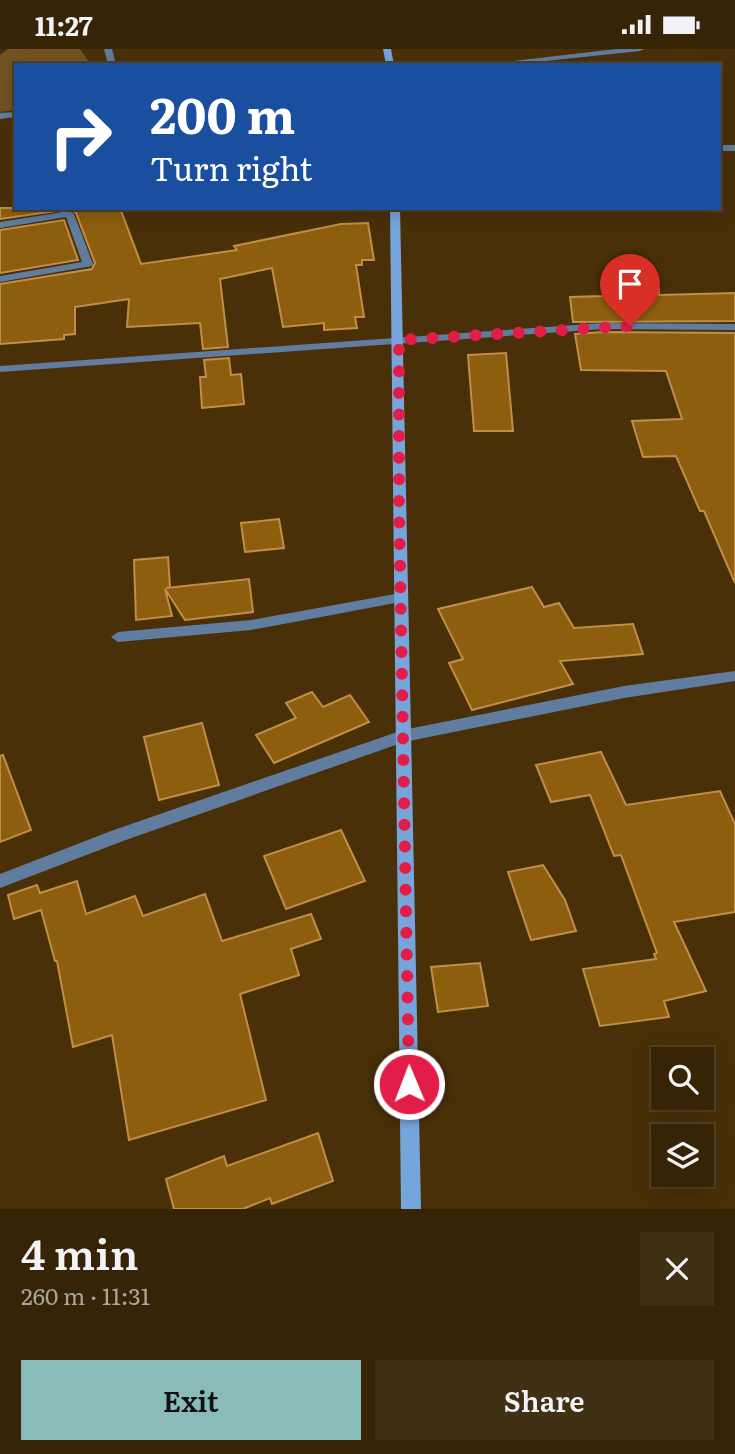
<!DOCTYPE html>
<html lang="en">
<head>
<meta charset="utf-8">
<style>
  :root { --surface:#372407; --page:#423015; --text:#f1f3f6; --muted:#aaa49b; --line:#514128; --accent:#8bbbb9 }
  body { margin:0; font-family:Literata,serif; background:var(--page); color:var(--text); height:100vh; display:flex; flex-direction:column; font-size:26px; white-space:nowrap }
  * { box-sizing:border-box; margin:0 }
  p { font-size:23px; color:var(--muted) }
  .icon { flex:none; width:38px; height:38px; fill:none; stroke:currentColor; stroke-width:2; stroke-linecap:round; stroke-linejoin:round }
  .map { position:relative; height:1160px; overflow:hidden }
  .drawer { display:flex; flex-direction:column; background:var(--surface); flex:1 }
  .drawer>* { flex:none }
  .hud { position:absolute; left:14px; top:14px; width:707px; height:147px; border-radius:0px; box-shadow:0 4px 18px #0003,0 0 0 2px var(--line); background:#1a4fa0; color:#fff; overflow:hidden }
  .tools { position:absolute; left:651px; top:998px; display:grid; gap:14px }
  .tools a { display:grid; place-items:center; width:63px; height:63px; border-radius:0px; background:var(--surface); box-shadow:0 4px 18px #0003,0 0 0 2px var(--line); font-size:35px }
  .pin { position:absolute; display:grid; place-items:center; width:60px; height:60px; color:#fff; margin:-72px -30px; border-radius:50% 50% 50% 0; rotate:-45deg; box-shadow:0 0 7px #0007 }
  .pin .icon { rotate:45deg }
  .me { position:absolute; width:77px; margin:-38px; rotate:359deg; stroke-linejoin:round; filter:drop-shadow(0 0 5px #0008) }
  .turn { display:flex; align-items:center; gap:24px; height:147px; padding:0 21px; font-size:32px }
  .turn .icon { width:91px; height:91px; stroke-width:2.5 }
  .turn b { display:block; font-size:49px; line-height:60px }
  .round { display:grid; place-items:center; flex:none; width:74px; height:74px; border-radius:0px; background:var(--page) }
  .headline { display:flex; align-items:center; justify-content:space-between; height:119px; padding:0 21px }
  h1 { font-size:42px; font-weight:600; line-height:52px }
  .button { display:flex; gap:14px; margin-top:auto; padding:14px 21px }
  .button a { flex:1; height:80px; border-radius:0px; background:var(--accent); color:#111; font-size:28px; font-weight:600; line-height:80px; text-align:center }
  .button a+a { background:var(--page); color:var(--text) }
  .status { display:flex; justify-content:space-between; align-items:center; height:49px; padding:0 35px; background:var(--surface); direction:ltr }
  .status svg { height:19px; fill:currentColor }
  .map>svg:first-child { display:block }
  .green { fill:#745222 }
  .building { fill:#8d5e0e; stroke:#c08e49; stroke-width:2 }
  .lines { fill:none; stroke-linecap:round; stroke-linejoin:round }
  .minor { fill:#607d9f; fill-rule:evenodd }
  .secondary { fill:#76a5db; fill-rule:evenodd }
  .route { stroke:#e11d48; stroke-width:12; stroke-dasharray:0 21.6 }
</style>
</head>
<body>
<div class="status"><b>11:27</b><svg viewBox="0 0 49 12"><path d="M0 12V9h3v3zM5 12V6h3v6zM10 12V3h3v9zM15 12V0h3v12zM26 1h20v11H26zM47 4h2v5h-2z"/></svg></div>
<div class="map">
<svg width="735" height="1160" viewBox="0 0 735 1160">
  <rect width="100%" height="100%" fill="#493009"/>
  <path class="green" d="M8,0h72l11,16h-75v45l-16,2v-57z"/>
  <g class="building">
    <path d="M0,159h120l21,56 96,-14 -3,-4 107,-22 27,-1 6,37h-12v5h-6l8,52h-9l2,11 -33,2v-7l-41,4 -11,-59 -52,11 8,68 -25,2 -3,-26 -73,4 2,-28 -54,8v27l-11,1v4l-64,5v-60l92,-15 3,-6 -19,-50 -6,-4 -70,10z"/>
    <path d="M64,171l14,40 -78,13v-43z"/>
    <path d="M625,240h34v6l76,-2v28l-162,1 -3,-25 34,-1 -1,-4h23z"/>
    <path d="M603,283l132,1v250l-31,-72h-4l-24,-55 -33,1 -11,-36 50,-2 -16,-48 -85,-1 -6,-36z"/>
    <path d="M506,304l7,78h-39l-6,-76z"/>
    <path d="M229,309l2,17 10,-1 3,30 -42,4 -2,-31h6l-2,-17z"/>
    <path d="M279,470l5,29 -39,4 -4,-29z"/>
    <path d="M168,508l2,30 -4,1 83,-9 4,33 -68,8 -20,-31 7,27 -36,4 -2,-60z"/>
    <path d="M532,538l12,20 15,-4 15,25 59,-4 10,30 -83,7 13,23 -101,26 -23,-47 14,-4 -25,-50z"/>
    <path d="M312,643l11,15 27,-12 19,27 -95,41 -18,-28 40,-17 -10,-15z"/>
    <path d="M202,674l17,62 -60,15 -15,-63z"/>
    <path d="M601,703l25,53 94,-14 15,33v88l-61,10 32,69 -42,10 5,16 -69,9 -17,-57 73,-10 -2,-5 3,-1 -36,-98 -7,1 -24,-61 -39,7 -15,-37z"/>
    <path d="M3,706l28,75 -31,12v-86z"/>
    <path d="M341,781l24,51 -79,28 -22,-53z"/>
    <path d="M543,816l22,35 11,31 -45,9 -23,-68z"/>
    <path d="M77,832l9,33 49,-18 8,20 62,-22 17,47 89,-27 10,25 -30,10 8,26 -59,19 26,106 -137,40 -17,-105 -39,12 -16,-86h-2l-14,-51 -27,9 -6,-24 29,-10 3,8z"/>
    <path d="M480,914l8,43 -50,6 -7,-45z"/>
    <path d="M318,1084l15,48 -61,23 -2,-6 -27,11h-69l-8,-30 58,-23 3,10z"/>
  </g>
  <g class="lines">
    <g class="minor">
      <path d="M104,0h8l4,16h-8z"/>
      <path d="M617,0h27l-4,2 -132,14h-30z"/>
      <path d="M16,63v5l-16,2v-6z"/>
      <rect x="719" y="96" width="16" height="6"/>
      <path d="M69,162l5,3 19,50 -1,2 -92,16v-6l82,-14 -16,-45 -66,11v-6z"/>
      <path d="M603,274l132,1v6l-132,-1 -603,43v-6z"/>
      <path d="M401,544l7,5 -2,3 -155,29 -133,12 -7,-5 7,-5 133,-12z"/>
      <path d="M735,622v10l-111,17 -220,44 -281,99 -123,47v-14l111,-43 292,-101 221,-44z"/>
    </g>
    <g class="secondary">
      <path d="M383,0h8l3,16h-8z"/>
      <path d="M390,159h10l21,1001h-20z"/>
    </g>
  </g>
  <g class="lines">
    <path class="route" d="M409,1035l-10,-575v-169l231,-14"/>
  </g>
</svg>
<div class="tools">
<a><svg class="icon" aria-label="search" viewBox="0 0 24 24"><circle cx="10" cy="10" r="6"/><path d="M15 15l6 6"/></svg></a>
<a><svg class="icon" aria-label="layers" viewBox="0 0 24 24"><path d="M12 4l9 5-9 5-9-5zM3 14l9 5 9-5"/></svg></a>
</div>
<div class="pin" style="left:630px;top:277px;background:#d93025"><svg class="icon" aria-label="arrive" viewBox="0 0 24 24"><path d="M6 21V4h12l-3 4 3 4H6"/></svg></div>
<svg class="me" style="left:409px;top:1035px" viewBox="-20 -20 40 40"><circle r="17" fill="#e11d48" stroke="#fff" stroke-width="3"/><path d="M0-11L8 9 0 5-8 9z" fill="#fff"/></svg>
<div class="hud">
<div class="turn"><svg class="icon" aria-label="right" viewBox="0 0 24 24"><path d="M7 20v-9h11M14 6l5 5-5 5"/></svg><div><b>200 m</b>Turn right</div></div>
</div>
</div>
<section class="drawer">
<div class="headline"><div><h1>4 min</h1><p>260 m · 11:31</p></div><a class="round"><svg class="icon" aria-label="close" viewBox="0 0 24 24"><path d="M6 6l12 12M18 6L6 18"/></svg></a></div>
<div class="button"><a>Exit</a><a>Share</a></div>
</section>
</body>
</html>
